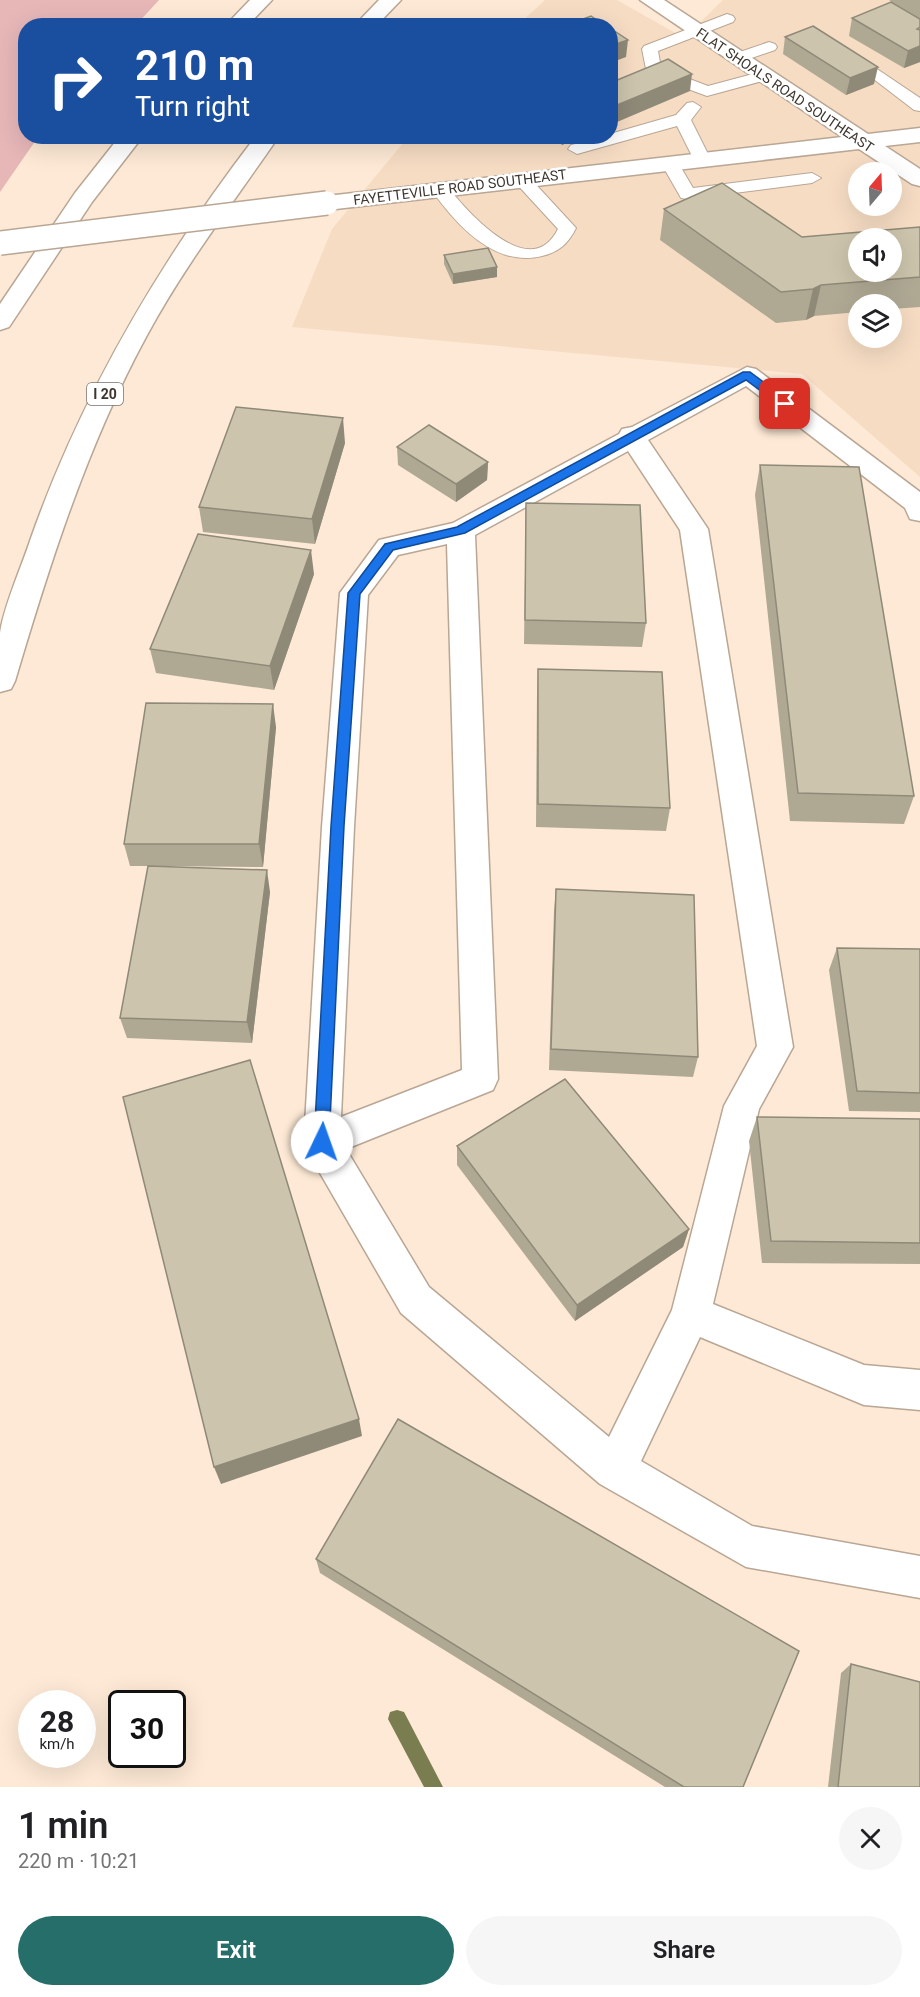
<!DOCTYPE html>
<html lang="en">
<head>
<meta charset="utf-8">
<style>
  :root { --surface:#fff; --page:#f6f6f6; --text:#202124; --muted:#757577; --accent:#256e69 }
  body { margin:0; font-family:Roboto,sans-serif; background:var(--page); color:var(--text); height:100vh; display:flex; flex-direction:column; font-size:22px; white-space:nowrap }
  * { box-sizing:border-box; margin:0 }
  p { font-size:20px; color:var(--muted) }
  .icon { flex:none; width:33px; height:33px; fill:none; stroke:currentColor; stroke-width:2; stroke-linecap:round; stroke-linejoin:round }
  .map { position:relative; height:1787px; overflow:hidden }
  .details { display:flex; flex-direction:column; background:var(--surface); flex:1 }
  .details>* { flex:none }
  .top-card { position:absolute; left:18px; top:18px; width:600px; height:126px; border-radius:24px; box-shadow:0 6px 24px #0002; background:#1a4fa0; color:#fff; overflow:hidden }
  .needle { width:39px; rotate:19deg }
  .buttons { position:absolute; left:848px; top:162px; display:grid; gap:12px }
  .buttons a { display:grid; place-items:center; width:54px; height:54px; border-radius:50%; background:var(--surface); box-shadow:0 6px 24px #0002; font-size:30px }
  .speed { position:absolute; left:18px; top:1690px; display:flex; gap:12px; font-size:30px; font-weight:700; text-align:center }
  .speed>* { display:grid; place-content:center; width:78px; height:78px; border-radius:50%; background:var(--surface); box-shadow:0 6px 24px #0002; line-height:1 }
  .speed small { font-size:15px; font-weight:400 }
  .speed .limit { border:3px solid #111; border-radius:9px; background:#fff; color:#111 }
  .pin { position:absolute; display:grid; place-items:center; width:51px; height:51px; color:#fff; margin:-26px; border-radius:12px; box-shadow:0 3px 9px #0006 }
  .me { position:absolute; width:66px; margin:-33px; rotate:3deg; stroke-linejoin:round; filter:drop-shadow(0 0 4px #0008) }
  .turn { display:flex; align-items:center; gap:21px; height:126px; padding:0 18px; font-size:27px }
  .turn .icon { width:78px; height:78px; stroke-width:2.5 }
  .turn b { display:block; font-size:42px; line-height:51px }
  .round { display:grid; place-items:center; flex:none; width:63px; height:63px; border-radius:32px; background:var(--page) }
  .overview { display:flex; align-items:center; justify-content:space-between; height:102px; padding:0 18px }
  h1 { font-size:36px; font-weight:600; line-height:45px }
  .action { display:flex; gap:12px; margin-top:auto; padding:12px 18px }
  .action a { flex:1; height:69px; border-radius:36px; background:var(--accent); color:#fff; font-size:24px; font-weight:600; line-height:69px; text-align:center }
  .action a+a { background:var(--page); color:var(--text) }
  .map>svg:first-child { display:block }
  .built { fill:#f6dcc3; fill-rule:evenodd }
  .green { fill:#e7b7b8 }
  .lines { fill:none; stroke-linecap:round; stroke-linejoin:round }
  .stream { fill:#7a7d50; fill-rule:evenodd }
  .lane-casing { stroke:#b9a694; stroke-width:2 }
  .street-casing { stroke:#b9a694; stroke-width:3 }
  .secondary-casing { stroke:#b9a694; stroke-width:3 }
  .highway-casing { stroke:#b9a694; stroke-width:3 }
  .lane { fill:#fff; fill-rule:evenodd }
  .street { fill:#fff; fill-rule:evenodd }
  .secondary { fill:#fff; fill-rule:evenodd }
  .highway { fill:#fff; fill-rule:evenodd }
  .secondary-bridge-casing { stroke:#b9a694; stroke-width:26; stroke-linecap:butt }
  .secondary-bridge { stroke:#fff; stroke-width:23 }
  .wall { fill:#afa994 }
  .shaded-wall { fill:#8f8978 }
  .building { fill:#ccc4ac; stroke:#8f8978; stroke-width:1.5; fill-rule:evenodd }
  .route { fill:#1a73e8; stroke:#114b97; stroke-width:1.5 }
  .labels { text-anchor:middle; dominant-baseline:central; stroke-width:5; stroke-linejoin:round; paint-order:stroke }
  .far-street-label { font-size:14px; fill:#3e362f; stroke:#fff }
  .shield { fill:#fff; stroke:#78726d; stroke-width:1.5 }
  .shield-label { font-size:14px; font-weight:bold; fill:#3e362f }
</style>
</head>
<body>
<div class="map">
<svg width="920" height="1787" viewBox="0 0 920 1787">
  <rect width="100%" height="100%" fill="#fde9d5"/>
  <path class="built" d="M545,0h72l67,38 39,-38h197v477l-118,-103 -510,-47 40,-98 76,-92 202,-1v-110l-92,-1zM858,172h33v34h-33zM858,238h33v34h-33zM858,304h33v34h-33z"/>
  <path class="green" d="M0,0h159l-23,25 -110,1v110l12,1 -38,55z"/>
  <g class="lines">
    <path class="stream" d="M397,1710l7,2 39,75h-19l-36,-68 2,-7z"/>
    <defs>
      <g id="lane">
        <path d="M727,14l6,2 2,3 -2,3 -75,29 3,17 47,18 56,-15 6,2 2,3 -2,3 -63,17 -60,-22 -5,-25 2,-3z"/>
        <path d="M769,42l6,2 2,3 -2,3 -38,13 -8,-5 2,-3z"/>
        <path d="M877,69l43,29v13l-6,-1 -43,-33 -2,-3 2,-3z"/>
        <path d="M693,102l8,5 -10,13 20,40 -3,4h-12l-19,-38 -100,28 -9,-5 3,-4 39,-9v-2l66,-19 11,-12z"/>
        <path d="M670,158l6,1 17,29 119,-15 9,5 -9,5 -125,16 -6,-1 -20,-35z"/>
        <path d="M522,175l6,1 48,52c-8,16 -17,24 -34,28 -47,12 -86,-31 -111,-67l3,-4h12c20,25 84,100 112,44l-45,-49z"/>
      </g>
      <path id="street" d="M747,367l9,2 164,123v29l-10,-2 -5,-11 -159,-122 -98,54 60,89 85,518 -34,62 -46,195 151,61 56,5v40l-56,-5 -164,-68 -59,124 111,65 168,30v42l-174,-31 -146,-83 -199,-171 -92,-159 -5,-12 18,-315 18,-234 39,-53 74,-17 166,-89 3,-5 10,-2zM628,451l52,79 77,516 -33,60 -52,204 -63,127 -180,-150 -83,-138 147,-59 5,-11 -23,-544zM447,544l15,526 -121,47 13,-290 14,-232 30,-40z"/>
      <path id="secondary" d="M640,0h24l204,134 52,-6v14l-35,4 35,23v17l-8,-2 -53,-35 -532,61 -8,-2 -3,-5 3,-5 8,-2 515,-59z"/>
      <g id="highway">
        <path d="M250,0h22l-25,26h-22z"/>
        <path d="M379,0h22l-25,26h-22z"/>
        <path d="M120,136h23l-51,66 -83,125 -9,3v-26l75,-111z"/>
        <path d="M256,136h23c-46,67 -95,130 -133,201 -59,109 -96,226 -131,344l-4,8 -11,3c0,-19 0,-40 0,-59 4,-28 22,-67 31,-95 52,-147 130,-278 225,-402z"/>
      </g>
    </defs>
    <use href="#lane" class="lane-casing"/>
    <use href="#street" class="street-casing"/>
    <use href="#secondary" class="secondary-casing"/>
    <use href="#highway" class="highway-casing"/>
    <use href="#lane" class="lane"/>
    <use href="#street" class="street"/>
    <use href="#secondary" class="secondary"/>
    <use href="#highway" class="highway"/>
    <defs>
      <path id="secondary-bridge" d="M0,243l327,-40"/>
    </defs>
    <use href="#secondary-bridge" class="secondary-bridge-casing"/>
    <use href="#secondary-bridge" class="secondary-bridge"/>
  </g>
  <g class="wall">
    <path d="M889,0h31v62l-16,6 -55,-32 3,-18 62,-3z"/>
    <path d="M785,37l89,47 -28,11 -63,-41z"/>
    <path d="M550,136h33l-21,9z"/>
    <path d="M664,209l138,28 118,-10v80l-29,2v-5h-33v8l-44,4 -8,4 -30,3 -116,-83z"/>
    <path d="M444,255l53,22 -44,7 -9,-20z"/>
    <path d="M345,443l-30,101 -112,-12 -4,-25z"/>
    <path d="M397,447l91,15 -1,18 -31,22 -58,-37z"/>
    <path d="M760,465l154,331 -10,28 -114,-3 -35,-326z"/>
    <path d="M526,503l120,120 -4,24 -118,-3z"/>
    <path d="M314,574l-40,116 -118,-17 -6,-24z"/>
    <path d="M538,669l132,139 -4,23 -130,-4 1,-134z"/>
    <path d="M276,727l-13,140 -106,-1 113,26 -18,151 -125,-5 -7,-20 28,-152h-18l-6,-22z"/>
    <path d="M556,889l142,168 -5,20 -144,-7 5,-159z"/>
    <path d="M837,948l83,1v163l-71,-1 -20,-141z"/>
    <path d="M757,1117l163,2v145l-158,-1 -13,-122z"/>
    <path d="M457,1146l232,83 -6,18 -108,74 -118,-156z"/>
    <path d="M316,1559l427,228h-78l-345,-214z"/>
    <path d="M851,1664l69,123h-92l13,-114z"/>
  </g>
  <g class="shaded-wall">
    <path d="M628,40l-2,17 -16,6v-17z"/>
    <path d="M920,46v16l-16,6 4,-17z"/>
    <path d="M878,67l-4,17 -28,11 4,-17z"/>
    <path d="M692,74l-2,17 -80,34v-17z"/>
    <path d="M562,136h21l-21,9z"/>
    <path d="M497,267v10l-44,7v-10z"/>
    <path d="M821,285l-7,31 -8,4 7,-31z"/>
    <path d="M343,418l2,25 -30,101 -3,-25z"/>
    <path d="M488,462l-1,18 -31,22v-18z"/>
    <path d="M311,550l3,24 -40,116 -4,-24z"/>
    <path d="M273,704l3,23 -13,140 -4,-23z"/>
    <path d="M267,870l3,22 -18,151 -5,-21z"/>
    <path d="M689,1229l-6,18 -108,74 2,-16z"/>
    <path d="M359,1419l3,17 -141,48 -7,-17z"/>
  </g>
  <g class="building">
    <path d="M891,2l29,17v8l-3,2 3,1v16l-12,5 -56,-33z"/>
    <path d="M591,16l15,10h-42z"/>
    <path d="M813,26l65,41 -28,11 -65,-41z"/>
    <path d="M610,28l18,12 -18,6z"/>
    <path d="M668,59l24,15 -82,34v-25z"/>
    <path d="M722,183l80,54 118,-10v50l-99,8 -8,4 -32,3 -117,-83zM858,238h33v34h-33z"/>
    <path d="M488,248l9,19 -44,7 -9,-19z"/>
    <path d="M236,407l107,11 -31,101 -113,-12z"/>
    <path d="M429,425l59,37 -32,22 -59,-37z"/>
    <path d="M760,465l99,2 55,329 -116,-3z"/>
    <path d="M526,503l114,2 6,118 -121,-3z"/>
    <path d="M198,534l113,16 -41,116 -120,-17z"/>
    <path d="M538,669l124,3 8,136 -132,-4z"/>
    <path d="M146,703l127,1 -14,140h-135z"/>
    <path d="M148,866l119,4 -20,152 -127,-4z"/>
    <path d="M556,889l138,6 4,162 -147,-8z"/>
    <path d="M837,948l83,1v144l-63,-2z"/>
    <path d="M250,1060l109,359 -145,48 -91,-370z"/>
    <path d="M565,1079l124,150 -112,76 -120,-159z"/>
    <path d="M757,1117l163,2v124l-149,-2z"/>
    <path d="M398,1419l401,232 -56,136h-59l-368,-228z"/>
    <path d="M851,1664l69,18v105h-82z"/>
  </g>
  <path class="route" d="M743,372h7l39,29v5h-8l-35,-26 -281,153 -72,17 -33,44 -16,232 -15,316 -2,5h-11l-2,-5 17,-316 17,-233 37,-49 72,-17z"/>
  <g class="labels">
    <g class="far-street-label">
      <text transform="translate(785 90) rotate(34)">FLAT SHOALS ROAD SOUTHEAST</text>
      <text transform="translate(460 187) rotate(-7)">FAYETTEVILLE ROAD SOUTHEAST</text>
    </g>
    <rect class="shield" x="87" y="383" width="36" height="22" rx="4.5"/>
    <g class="shield-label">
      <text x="105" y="394">I 20</text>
    </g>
  </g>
</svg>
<div class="buttons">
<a><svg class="needle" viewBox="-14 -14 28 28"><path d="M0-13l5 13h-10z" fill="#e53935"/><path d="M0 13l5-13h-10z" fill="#757577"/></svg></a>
<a><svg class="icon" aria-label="sound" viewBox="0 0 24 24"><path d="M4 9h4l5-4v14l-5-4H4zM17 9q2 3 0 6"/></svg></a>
<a><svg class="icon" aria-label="layers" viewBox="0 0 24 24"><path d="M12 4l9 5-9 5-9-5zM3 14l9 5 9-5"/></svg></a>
</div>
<div class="speed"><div>28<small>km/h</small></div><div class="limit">30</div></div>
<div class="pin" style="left:785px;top:404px;background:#d93025"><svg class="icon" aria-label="arrive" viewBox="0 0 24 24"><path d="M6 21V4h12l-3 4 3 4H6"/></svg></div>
<svg class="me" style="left:322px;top:1142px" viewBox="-20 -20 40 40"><circle r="19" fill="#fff"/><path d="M0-13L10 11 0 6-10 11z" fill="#1a73e8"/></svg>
<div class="top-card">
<div class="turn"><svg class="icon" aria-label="right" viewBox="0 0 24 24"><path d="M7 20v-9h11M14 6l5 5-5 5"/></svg><div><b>210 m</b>Turn right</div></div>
</div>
</div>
<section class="details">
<div class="overview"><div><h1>1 min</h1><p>220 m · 10:21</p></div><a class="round"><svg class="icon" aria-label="close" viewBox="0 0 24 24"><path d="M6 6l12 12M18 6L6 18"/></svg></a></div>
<div class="action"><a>Exit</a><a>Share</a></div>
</section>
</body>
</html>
